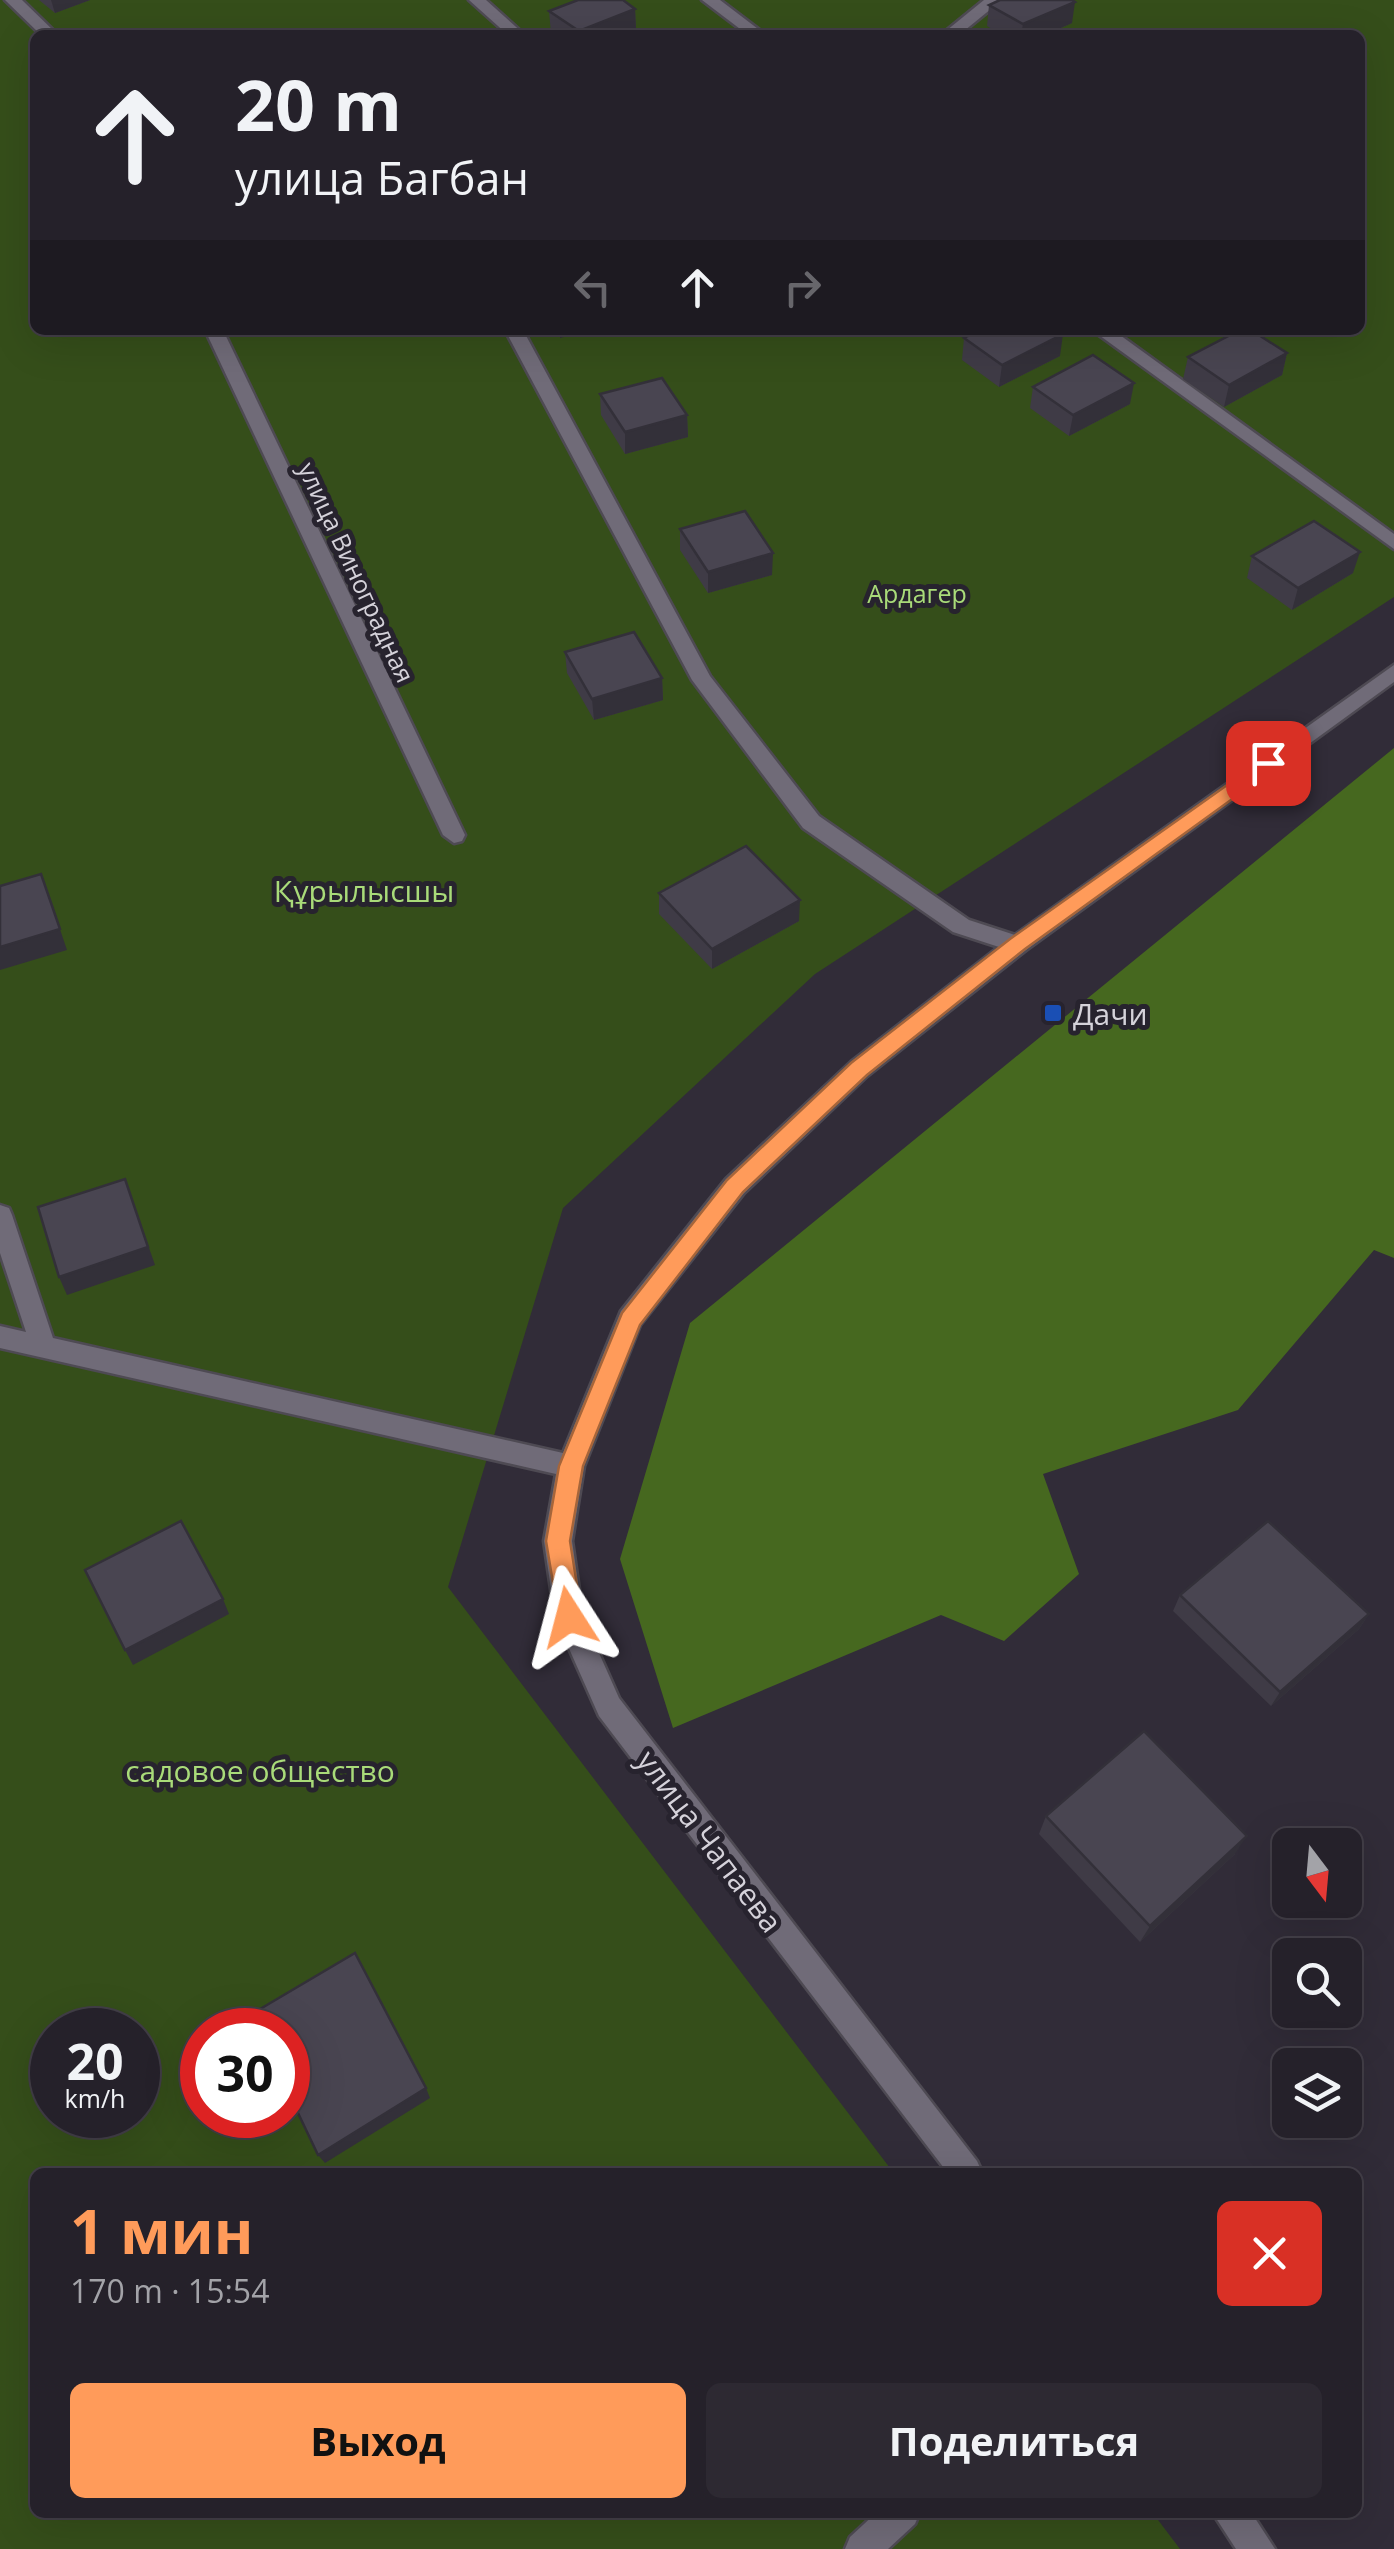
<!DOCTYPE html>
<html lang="ru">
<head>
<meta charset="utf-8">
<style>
  :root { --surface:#25212a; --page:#2d2932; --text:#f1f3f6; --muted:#a3a3a8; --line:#423e47; --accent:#ff9b5a }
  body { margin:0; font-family:"Open Sans",sans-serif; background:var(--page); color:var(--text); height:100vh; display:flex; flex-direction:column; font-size:38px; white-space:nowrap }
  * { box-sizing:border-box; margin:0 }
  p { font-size:32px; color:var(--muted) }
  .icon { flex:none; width:55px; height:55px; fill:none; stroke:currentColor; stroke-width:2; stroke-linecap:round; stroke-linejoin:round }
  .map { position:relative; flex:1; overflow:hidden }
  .sheet { position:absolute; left:30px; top:2168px; width:1332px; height:350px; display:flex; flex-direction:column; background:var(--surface); border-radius:15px; box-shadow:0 10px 40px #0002,0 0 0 2px var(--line) }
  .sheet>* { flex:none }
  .guide { position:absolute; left:30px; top:30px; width:1335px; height:305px; border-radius:15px; box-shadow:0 10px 40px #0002,0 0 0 2px var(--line); background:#25212a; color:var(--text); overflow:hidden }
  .needle { width:65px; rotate:164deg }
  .fabs { position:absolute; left:1272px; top:1828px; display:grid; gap:20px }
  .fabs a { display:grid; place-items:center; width:90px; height:90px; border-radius:15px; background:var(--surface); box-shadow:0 10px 40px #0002,0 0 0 2px var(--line); font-size:50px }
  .speed { position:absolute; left:30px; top:2008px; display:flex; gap:20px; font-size:50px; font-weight:700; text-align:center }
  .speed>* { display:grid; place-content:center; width:130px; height:130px; border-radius:50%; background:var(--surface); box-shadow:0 10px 40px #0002,0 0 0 2px var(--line); line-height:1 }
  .speed small { font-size:25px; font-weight:400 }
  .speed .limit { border:15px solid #d22; background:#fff; color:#111 }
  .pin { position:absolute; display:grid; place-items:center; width:85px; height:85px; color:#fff; margin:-42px; border-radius:20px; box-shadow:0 5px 15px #0006 }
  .me { position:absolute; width:110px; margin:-55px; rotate:351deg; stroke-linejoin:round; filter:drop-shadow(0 0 8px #0008) }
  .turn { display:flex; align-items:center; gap:35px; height:210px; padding:0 40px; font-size:45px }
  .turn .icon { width:130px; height:130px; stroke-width:2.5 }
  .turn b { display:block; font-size:70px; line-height:85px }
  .lanes { display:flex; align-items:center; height:95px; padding:0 40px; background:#0003; justify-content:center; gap:50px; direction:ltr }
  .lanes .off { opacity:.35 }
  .round { display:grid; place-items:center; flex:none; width:105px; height:105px; border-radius:15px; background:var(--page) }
  .summary { display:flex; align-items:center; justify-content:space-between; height:170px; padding:0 40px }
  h1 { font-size:60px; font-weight:700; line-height:75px; color:var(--accent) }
  .cta { display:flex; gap:20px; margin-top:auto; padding:20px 40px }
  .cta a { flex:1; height:115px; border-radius:15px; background:var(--accent); color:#111; font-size:40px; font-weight:700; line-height:115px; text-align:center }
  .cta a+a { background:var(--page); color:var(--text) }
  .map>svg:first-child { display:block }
  .green { fill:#354e1a; fill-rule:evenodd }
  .forest { fill:#46681f }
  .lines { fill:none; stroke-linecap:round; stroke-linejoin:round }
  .lane-casing { stroke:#4e4a53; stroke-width:5 }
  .street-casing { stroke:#4e4a53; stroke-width:5 }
  .lane { fill:#706b78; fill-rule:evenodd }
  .street { fill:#706b78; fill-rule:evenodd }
  .wall { fill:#3f3b46 }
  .shaded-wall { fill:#333039 }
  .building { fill:#494551; stroke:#333039; stroke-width:2.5 }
  .route { fill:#ff9b5a; stroke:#a6653a; stroke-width:2.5 }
  .transit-dot { fill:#1a4fb4; stroke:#27232e; stroke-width:4 }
  .labels { text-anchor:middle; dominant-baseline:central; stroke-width:10; stroke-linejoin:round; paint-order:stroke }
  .far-street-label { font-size:25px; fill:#d5d2da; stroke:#27232e }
  .far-park-label { font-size:25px; fill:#a9db79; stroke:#27232e }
  .park-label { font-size:30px; fill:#a9db79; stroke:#27232e }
  .poi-label { font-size:30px; fill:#d5d2da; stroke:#27232e; text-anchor:start }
  .street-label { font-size:30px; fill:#d5d2da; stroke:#27232e }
</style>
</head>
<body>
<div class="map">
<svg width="1394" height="2549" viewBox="0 0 1394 2549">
  <rect width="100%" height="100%" fill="#312c38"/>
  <path class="green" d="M0,0h1394v597l-579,377 -252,234 -115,379 445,585h-858v340h1117l28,37h-1180zM35,35h1325v295h-1325zM52,2030h86v85h-86zM202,2030h86v85h-86z"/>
  <path class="forest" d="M1394,748v510l-20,-8 -136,160 -195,64 36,100 -75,67 -63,-26 -268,113 -53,-169 70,-236z"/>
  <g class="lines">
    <defs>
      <g id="lane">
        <path d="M702,0h18l46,35h-18z"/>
        <path d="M984,0h18l-43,35h-18z"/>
      </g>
      <g id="street">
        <path d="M5,0h17l36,35h-17z"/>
        <path d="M469,0h17l39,35h-17z"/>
        <path d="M205,330h18l242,505 -3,6 -8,2 -11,-8z"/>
        <path d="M505,330h18l187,346 109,140 150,104 46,15 379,-270v17l-368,268 -159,126 -123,117 -104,132 -56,141 -12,75 11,76 36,81 358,463 5,11h-35l-348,-456 -44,-99 -11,-76 12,-67 -556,-126v-22l26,6 -26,-79v-48l9,3 3,7 41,123 510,115 58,-142 105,-132 125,-117 148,-115 -46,-15 -150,-104 -111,-148z"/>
        <path d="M1092,330h21l281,204v15z"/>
        <path d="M877,2512h43l-5,12 -27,25h-43l5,-12z"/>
        <path d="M1212,2512h39l24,37h-39z"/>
      </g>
    </defs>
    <use href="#lane" class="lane-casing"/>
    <use href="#street" class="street-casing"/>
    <use href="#lane" class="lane"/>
    <use href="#street" class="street"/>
  </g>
  <g class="wall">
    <path d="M39,0h51l-35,13z"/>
    <path d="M989,5l83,18 -27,12h-43l-15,-9z"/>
    <path d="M635,9l1,21 -13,5h-69l-3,-2 -2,-22z"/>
    <path d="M964,338l96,18 -61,31 -37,-27z"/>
    <path d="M1287,353l-5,22 -58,32 -41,-28 5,-22z"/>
    <path d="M1033,387l97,17 -61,32 -39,-28z"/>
    <path d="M600,394l87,21 1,22 -63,17 -24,-39z"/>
    <path d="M680,529l92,46 -64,18 -28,-43z"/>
    <path d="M1252,556l101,17 -61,37 -45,-32z"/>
    <path d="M565,652l97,26 1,22 -69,20 -27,-47z"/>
    <path d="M659,893l140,28 -87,48 -53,-55z"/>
    <path d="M1180,1595l189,19 -10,15 -88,77 -98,-95z"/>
    <path d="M1046,1816l189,38 -95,88 -101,-108z"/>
  </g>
  <g class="shaded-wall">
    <path d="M51,0h39l-35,13z"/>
    <path d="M1075,2l-3,21 -27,12h-24l2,-11z"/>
    <path d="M635,9l1,21 -13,5h-44v-4z"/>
    <path d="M560,330h30l-30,8z"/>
    <path d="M1063,334l-3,22 -61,31 3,-22z"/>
    <path d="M1287,353l-5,22 -58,32 5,-22z"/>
    <path d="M1134,383l-4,21 -61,32 4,-21z"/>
    <path d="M687,415l1,22 -63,17v-22z"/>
    <path d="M1360,552l-7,21 -61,37 6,-22z"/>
    <path d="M773,553l-1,22 -64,18v-21z"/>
    <path d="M662,678l1,22 -69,20 -2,-21z"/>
    <path d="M48,894l19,56 -67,20v-23z"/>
    <path d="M800,900l-1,21 -87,48v-20z"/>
    <path d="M125,1179l30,86 -88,30 -8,-18z"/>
    <path d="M223,1599l6,15 -96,51 -8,-15z"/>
    <path d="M1369,1614l-10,15 -88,77 9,-14z"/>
    <path d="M1247,1836l-12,18 -95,88 10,-16z"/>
    <path d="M426,2088l4,10 -105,65 -7,-8z"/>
  </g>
  <g class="building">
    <path d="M578,0h45l12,9 -56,22 -30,-20z"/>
    <path d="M1000,0h72l3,2 -52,22 -34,-19z"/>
    <path d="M980,330h77l6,4 -61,31 -38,-27z"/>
    <path d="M1240,330h11l36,23 -58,32 -41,-28z"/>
    <path d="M1093,355l41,28 -61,32 -40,-28z"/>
    <path d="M662,378l25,37 -62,17 -25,-38z"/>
    <path d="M745,511l28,42 -65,19 -28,-43z"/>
    <path d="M1314,521l46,31 -62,36 -46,-32z"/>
    <path d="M634,632l28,46 -70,21 -27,-47z"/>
    <path d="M746,846l54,54 -88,49 -53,-56z"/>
    <path d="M41,874l19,55 -60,18v-61z"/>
    <path d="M125,1179l23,68 -89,30 -21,-70z"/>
    <path d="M181,1521l42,78 -98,51 -40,-80z"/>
    <path d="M1268,1521l101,93 -89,78 -100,-97z"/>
    <path d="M1144,1731l103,105 -97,90 -104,-110z"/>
    <path d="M355,1953l71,135 -108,67 -30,-63v-62h-31l-7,-15z"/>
  </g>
  <path class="route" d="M1268,756l7,2v10l-250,181 -158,126 -124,117 -103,133 -57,141 -13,75 12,76 -4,8 -9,4 -9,-4 -14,-84 13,-75 63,-153 105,-133 124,-117 159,-124z"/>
  <rect class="transit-dot" x="1043" y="1003" width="20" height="20" rx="5"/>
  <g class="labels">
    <g class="far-street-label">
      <text transform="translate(357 572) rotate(65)">улица Виноградная</text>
    </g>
    <g class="far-park-label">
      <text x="917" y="593">Ардагер</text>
    </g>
    <g class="park-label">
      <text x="364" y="890">Құрылысшы</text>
      <text x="260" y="1770">садовое общество</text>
    </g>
    <g class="poi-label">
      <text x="1073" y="1013">Дачи</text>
    </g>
    <g class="street-label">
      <text transform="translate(710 1841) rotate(53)">улица Чапаева</text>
    </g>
  </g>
</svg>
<div class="fabs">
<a><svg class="needle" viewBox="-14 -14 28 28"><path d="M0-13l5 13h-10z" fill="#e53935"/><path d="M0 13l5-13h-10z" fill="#a3a3a8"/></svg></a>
<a><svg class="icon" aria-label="search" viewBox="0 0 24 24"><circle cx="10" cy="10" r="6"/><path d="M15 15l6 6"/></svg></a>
<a><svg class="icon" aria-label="layers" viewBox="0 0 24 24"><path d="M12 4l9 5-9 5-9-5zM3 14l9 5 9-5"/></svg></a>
</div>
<div class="speed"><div>20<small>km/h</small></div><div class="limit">30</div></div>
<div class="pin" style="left:1268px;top:763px;background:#d93025"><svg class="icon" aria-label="arrive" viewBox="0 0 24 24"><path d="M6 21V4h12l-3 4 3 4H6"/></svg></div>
<svg class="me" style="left:569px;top:1617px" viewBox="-20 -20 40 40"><path d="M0-17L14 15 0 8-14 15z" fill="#ff9b5a" stroke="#fff" stroke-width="4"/></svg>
<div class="guide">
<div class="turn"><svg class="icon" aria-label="ahead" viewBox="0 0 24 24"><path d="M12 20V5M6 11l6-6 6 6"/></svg><div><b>20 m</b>улица Багбан</div></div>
<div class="lanes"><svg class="icon off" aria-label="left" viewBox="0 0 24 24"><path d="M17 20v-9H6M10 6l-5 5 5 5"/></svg><svg class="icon" aria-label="ahead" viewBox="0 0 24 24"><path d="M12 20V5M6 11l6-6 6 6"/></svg><svg class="icon off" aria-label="right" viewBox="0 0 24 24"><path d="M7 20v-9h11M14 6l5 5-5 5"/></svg></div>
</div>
<section class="sheet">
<div class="summary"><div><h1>1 мин</h1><p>170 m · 15:54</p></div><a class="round" style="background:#d93025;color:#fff"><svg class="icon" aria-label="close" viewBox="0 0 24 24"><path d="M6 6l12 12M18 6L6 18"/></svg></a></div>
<div class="cta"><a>Выход</a><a>Поделиться</a></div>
</section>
</div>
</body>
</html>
